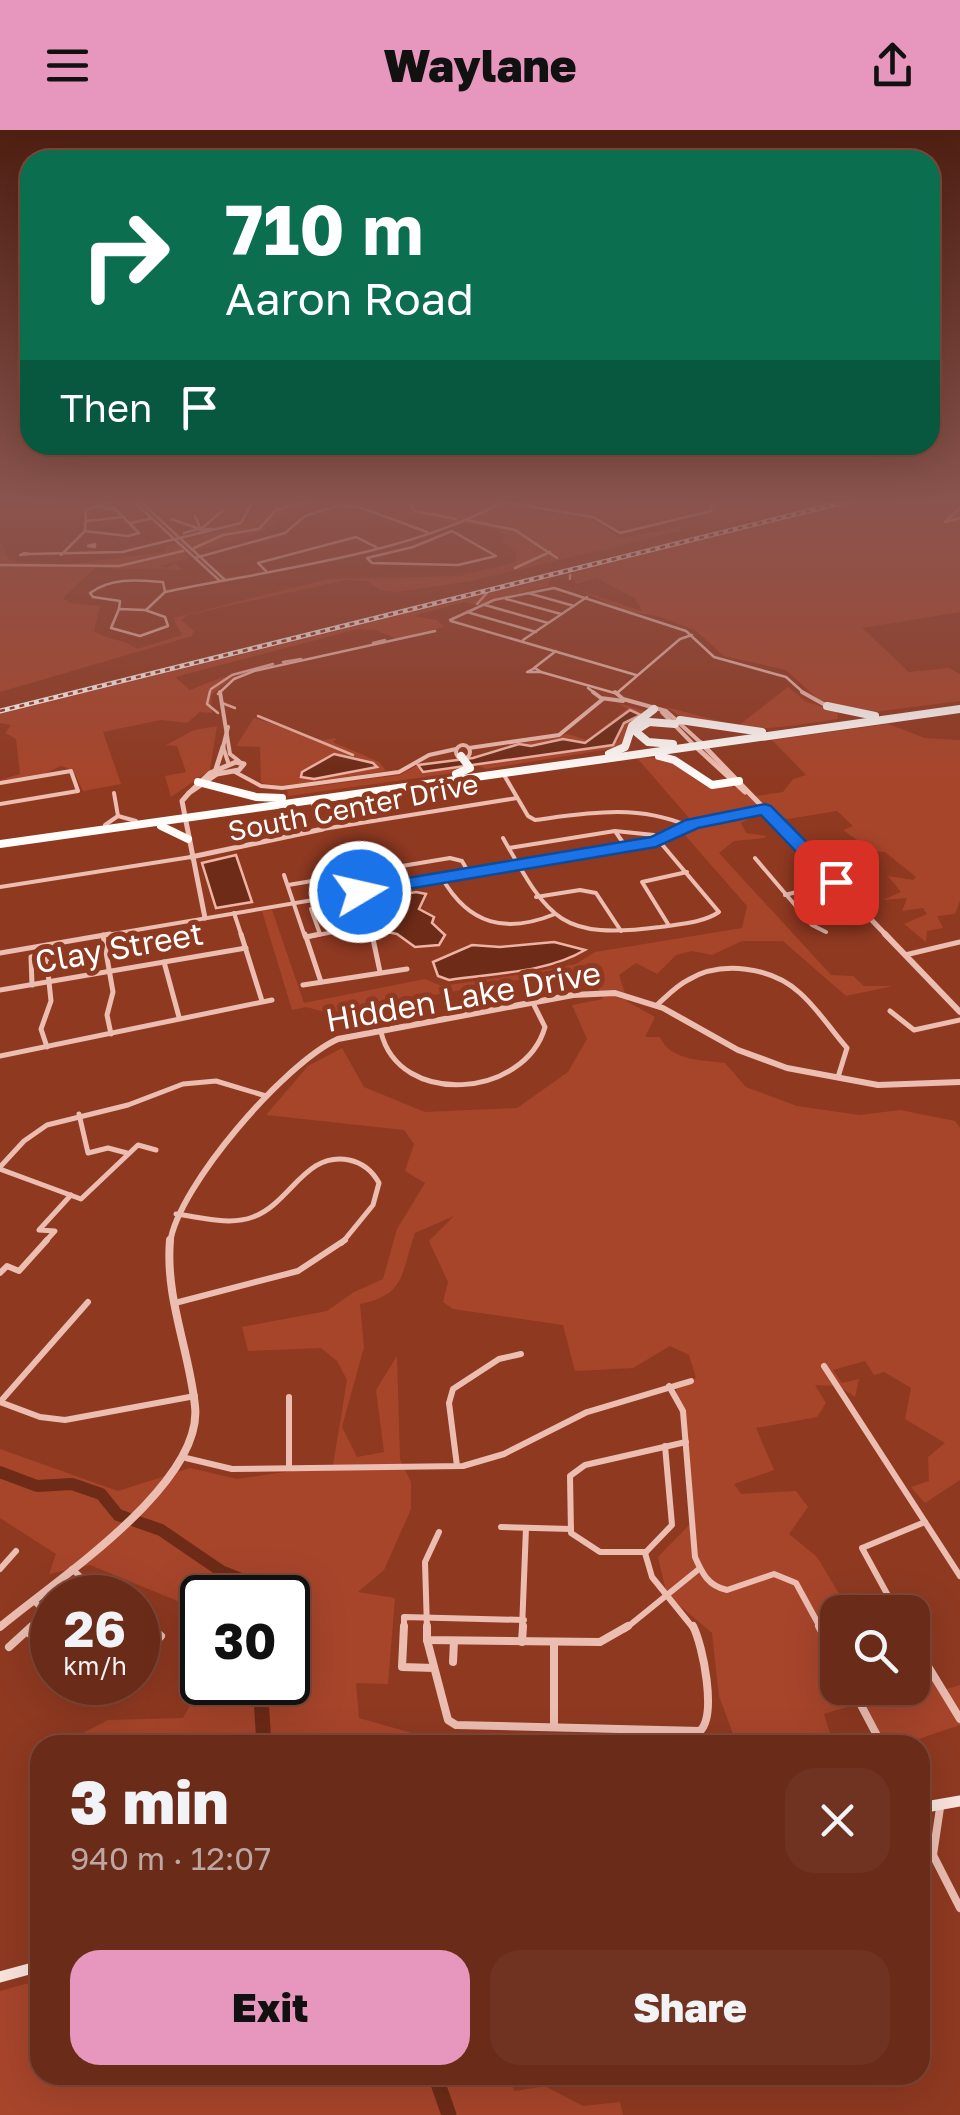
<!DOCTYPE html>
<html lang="en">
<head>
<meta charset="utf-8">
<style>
  :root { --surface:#6b2b19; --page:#703322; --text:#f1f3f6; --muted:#bea7a2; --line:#7e4738; --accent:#e797bd }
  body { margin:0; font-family:"Golos Text",sans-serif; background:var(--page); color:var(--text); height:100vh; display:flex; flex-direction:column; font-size:38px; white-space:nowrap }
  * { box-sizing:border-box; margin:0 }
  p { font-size:32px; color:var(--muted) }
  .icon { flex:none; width:55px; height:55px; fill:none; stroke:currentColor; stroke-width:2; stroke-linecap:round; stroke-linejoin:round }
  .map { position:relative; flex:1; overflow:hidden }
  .sheet { position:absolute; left:30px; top:1605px; width:900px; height:350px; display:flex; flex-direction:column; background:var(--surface); border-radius:30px; box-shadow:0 10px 40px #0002,0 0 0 2px var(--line) }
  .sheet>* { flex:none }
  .top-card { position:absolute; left:20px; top:20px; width:920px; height:305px; border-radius:30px; box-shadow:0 10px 40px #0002,0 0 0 2px var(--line); background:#0b6e4f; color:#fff; overflow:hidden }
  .tools { position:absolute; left:820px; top:1465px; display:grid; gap:20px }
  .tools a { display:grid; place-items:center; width:110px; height:110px; border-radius:20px; background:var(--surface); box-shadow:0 10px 40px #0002,0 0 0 2px var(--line); font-size:50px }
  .speed { position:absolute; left:30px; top:1445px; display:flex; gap:20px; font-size:50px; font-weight:700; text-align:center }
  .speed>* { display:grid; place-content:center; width:130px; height:130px; border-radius:50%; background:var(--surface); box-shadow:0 10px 40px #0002,0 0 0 2px var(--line); line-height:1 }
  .speed small { font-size:25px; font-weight:400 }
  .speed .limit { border:5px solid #111; border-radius:15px; background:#fff; color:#111 }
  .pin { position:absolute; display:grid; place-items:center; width:85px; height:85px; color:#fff; margin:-42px; border-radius:20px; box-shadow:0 5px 15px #0006 }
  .me { position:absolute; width:110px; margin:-55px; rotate:81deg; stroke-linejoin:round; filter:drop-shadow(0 0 8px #0008) }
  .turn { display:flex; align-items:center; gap:35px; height:210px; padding:0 40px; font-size:45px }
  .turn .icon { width:130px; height:130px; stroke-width:2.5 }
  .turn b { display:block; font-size:70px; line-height:85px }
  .then { display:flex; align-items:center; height:95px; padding:0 40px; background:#0003; gap:20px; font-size:38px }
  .round { display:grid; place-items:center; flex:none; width:105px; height:105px; border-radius:30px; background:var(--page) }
  .head { display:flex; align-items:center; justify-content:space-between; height:170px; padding:0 40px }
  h1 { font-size:60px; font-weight:800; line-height:75px }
  .cta { display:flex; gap:20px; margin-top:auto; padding:20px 40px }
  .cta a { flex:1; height:115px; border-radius:30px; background:var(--accent); color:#111; font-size:40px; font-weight:800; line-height:115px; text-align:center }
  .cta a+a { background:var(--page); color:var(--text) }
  header { display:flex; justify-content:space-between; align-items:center; height:130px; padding:0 40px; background:var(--accent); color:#111; font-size:45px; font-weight:800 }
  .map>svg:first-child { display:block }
  .green { fill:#a7452b }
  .water { fill:#6e2b17; stroke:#eeb3a4; stroke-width:2.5 }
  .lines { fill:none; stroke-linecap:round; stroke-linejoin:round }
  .stream { stroke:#eeb3a4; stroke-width:2.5 }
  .river-far1 { stroke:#6e2b17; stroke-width:12 }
  .river { stroke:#6e2b17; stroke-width:15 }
  .minor-far4 { stroke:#ecbdb1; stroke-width:2.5 }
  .minor-far3 { stroke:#ecbdb1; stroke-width:4 }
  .minor-far2 { stroke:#ecbdb1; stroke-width:5 }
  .minor-far1 { stroke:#ecbdb1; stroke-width:6 }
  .minor { stroke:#ecbdb1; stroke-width:8 }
  .tertiary-far2 { stroke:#ecbdb1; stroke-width:5 }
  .tertiary-far1 { stroke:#ecbdb1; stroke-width:6 }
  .tertiary { stroke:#ecbdb1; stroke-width:8 }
  .secondary { stroke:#f9e3dd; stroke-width:11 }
  .trunk { stroke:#fffcfa; stroke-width:8 }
  .rail-casing { stroke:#fff; stroke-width:5 }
  .rail { stroke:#8f3921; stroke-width:2.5; stroke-dasharray:5; stroke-linecap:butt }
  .route { fill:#1a73e8; stroke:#114b97; stroke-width:2.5 }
  .labels { text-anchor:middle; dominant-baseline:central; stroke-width:10; stroke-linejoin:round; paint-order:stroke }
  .far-street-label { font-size:28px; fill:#fff; stroke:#8f3921 }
  .street-label { font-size:32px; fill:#fff; stroke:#8f3921 }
</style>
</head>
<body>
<header><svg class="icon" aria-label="menu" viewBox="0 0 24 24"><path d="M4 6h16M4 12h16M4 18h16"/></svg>Waylane<svg class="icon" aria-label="share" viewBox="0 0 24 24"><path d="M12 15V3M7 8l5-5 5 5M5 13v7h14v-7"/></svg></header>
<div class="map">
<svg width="960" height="1985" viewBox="0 0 960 1985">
  <rect width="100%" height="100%" fill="#8f3921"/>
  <g class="green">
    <path d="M325,371l-41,13c-10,22 -75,32 -99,39l4,5 -30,8 7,2 10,-5 6,7 -87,-2 -32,30 7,5 30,3 -6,25c14,10 29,7 43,18l45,-14 -9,-17 155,-39 131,-3 58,-14 -2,-10 -14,-13 5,-4c-29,-14 -44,-9 -72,-15 -19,-4 -37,-14 -56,-19h95l-30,3 -1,6c19,9 24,2 42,3 14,1 17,5 32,-1l-3,-4 21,3 -1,4 27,-1 -9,-8 -14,-2 3,-3h97l-61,16 16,3 29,18 55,-10 8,2 -213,51 -73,11 -18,-2 -13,-9 -21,-1 -159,35 -6,5 13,11 -2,5 -192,56v-151l10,20 52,4 103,-13v-6l89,-25 4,-8 27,-12z"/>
    <path d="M851,371h109v111l-98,16 47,44 40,-4 11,6v27l-102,13 -38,-13 -34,-31 -62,-14 -29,-26 -38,-14 -28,-4 -56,-24 69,23 -7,-13 -39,-20 -19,6 -8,-10z"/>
    <path d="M551,448l-3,8 -59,14 -9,6 -16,-4 -51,14 24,4 7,7 -47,12 -22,-9 -17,-1 -183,48 15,13 33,-13 12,-1 -24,19 1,18 -12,-1 -13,11 -26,-3 -58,12 18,52 -38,7 -10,-21 -12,-4 -23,11 -38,3 20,-6 -4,-35 -11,-6 6,-8 -11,-2v-9z"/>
    <path d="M788,557l17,14 32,11 1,7c-55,8 -124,22 -172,-12l72,19z"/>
    <path d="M618,573l30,9 -26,35 -136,22 -13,-6 145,-22 6,-18 17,-10 -11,-3 -45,33 -22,-3 -32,6 -12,-2 49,-10 19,6 40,-31z"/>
    <path d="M254,588l69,22 14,-2 -4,4 46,20 7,9 -105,15 -20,-3 -1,-36 -24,-1z"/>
    <path d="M888,594l37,14 35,2v161l-5,13 -18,2 6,12 -16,3 -1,11 -22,-18 23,-10 -4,-6 -21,3 5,-13 -24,2 18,-8 -13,-16 25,4 3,-3 -31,-25 -29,-3 5,-6 -18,-13 10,-4 -16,-15 -49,8 -29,-6 -18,10 5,10 20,3 -2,2 -30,3 -15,12 112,122 22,1 11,10h29l-47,10 -63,-55h-41l-30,14 -20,-4 -16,4 -19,19 -21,-11 -17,12 9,27 27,15 -10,20h15c10,24 42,23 65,26l21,24 51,19 62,9 41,-5 55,11 5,7v352l-35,23 -14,-16 18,-6 -1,-24 17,-14 -40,-24 6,-31 -27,-16 -10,3 -9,-14 -32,9 9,13 17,-4 -4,18 -17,-11 -23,-1 11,18 -9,14 -61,11 18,42 -40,14 7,10 55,-3 12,16 -19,27 28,23 33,55h-12v76h74l1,-23 12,-4 18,29 17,-5v40l-59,20h-19l-22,-42 -36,11 10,31h-97l-18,-49 -7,-63 -45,-38 -9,-38 37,-38 -20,-137 21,-4 -7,-23 -19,-9 -37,22 -58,3 -12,-46 -110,-16 -10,-7 5,-20 -19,-41 25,-25 -39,17c-14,40 -9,62 -55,71l4,43 -22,80 15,30 27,-5 -8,-62 21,-34 3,103 11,23v27l-27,61 -26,22 37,6 -7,86 -32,-1 3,35 60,17 200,2 33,8h-507l-62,-12 25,-13 75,-2 20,-35 85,-1v-84h-86v24l-10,-15 -102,-42 -41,9 7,-20 -56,-36v-69l118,42 72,-23 47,11 96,-14 14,-85 -10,-19 -16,-13 -73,3 -6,-24 85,-16 27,-19 29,-13 14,-50 28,-46 -20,-12 9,-27 -10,-14 -138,-15 42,-49 34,-18 22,39 61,25 92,-4 51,-36 19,-33 -15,-34 31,-6 -13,-27 -61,6 -118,21c-26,11 -56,0 -79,15l-26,-7 -14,3 -30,-99 10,-1 32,93 121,-24 17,7 75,-11 59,-11 19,-12 147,-24 5,-22 -63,-72 12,-8 -59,-68h28l42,29 24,-1 26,10 26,-4 10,-13 13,-4 -34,-35z"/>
    <path d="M217,596l-7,44 -39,27 -6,-21 21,-4 -9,-26 -11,-1 28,-15z"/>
    <path d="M464,634l3,5 -7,3 -172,24 -1,-6 113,-15 18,-10 5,7z"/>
    <path d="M40,1850v95h465l10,16 30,-5 38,20 37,-4 3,13h-623v-124z"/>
  </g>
  <g class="water">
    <path d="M630,580l11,5 -17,8 -11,22 -190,27 -5,-7 55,-7 46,-14 12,2 32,-7 22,4z"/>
    <path d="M334,624l39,9 4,4 -63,12 -13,-2 1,-5z"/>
    <path d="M236,725l16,47 -36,6 -14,-45z"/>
    <path d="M416,762l10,2 -7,15 15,8 -2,6 13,12 -6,10 -24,2 -18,-13 -10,-2 -9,-11 5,-7 -3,-15z"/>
    <path d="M554,812l31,8c-39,23 -91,23 -136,30l-11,-4 -5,-14 39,-17 28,2z"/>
  </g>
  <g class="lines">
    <g class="stream">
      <path d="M408,371l7,10 41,8"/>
      <path d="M960,378l-15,14 15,-4"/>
      <path d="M195,386l5,12"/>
      <path d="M171,389l26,9"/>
      <path d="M466,390l49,10 42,28"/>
      <path d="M212,399l-12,1 22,-19"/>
      <path d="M184,403l14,-4"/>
      <path d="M194,418l29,-13 36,-6 17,-19 35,-9"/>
      <path d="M0,435l119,1 64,-15"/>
      <path d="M515,438l35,-16"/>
      <path d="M570,445v4"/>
      <path d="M477,474l10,-11"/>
      <path d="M373,513l12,-3"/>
      <path d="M283,532l18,-3"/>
      <path d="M211,559l21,-14 41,-11"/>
      <path d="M210,561l-3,13 11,9"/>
      <path d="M222,573l13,5"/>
      <path d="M258,586l95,39"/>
    </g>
    <path class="river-far1" d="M0,1342l37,14 35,-2 29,10 17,21 43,15 60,41 48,19 1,8"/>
    <g class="river">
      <path d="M260,1552l4,63"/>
      <path d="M435,1945l14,40"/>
    </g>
    <g class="minor-far4">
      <path d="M133,371l87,80"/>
      <path d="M140,371l85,79"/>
      <path d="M503,372l90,15 27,16 91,-22 2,-10"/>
      <path d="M112,376l4,4 -12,-2z"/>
      <path d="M87,391l37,-4"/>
      <path d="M131,393l22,-5"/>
      <path d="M84,401l44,5 11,-3 -23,-23"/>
      <path d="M452,401l44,25 -38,9 -86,-2 -5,-5 46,-11z"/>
      <path d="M95,414v3l-7,-1z"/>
      <path d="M24,423l6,1 -10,1z"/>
      <path d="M29,424l93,-2 119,-29 12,-22"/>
      <path d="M61,425l24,-24 1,-21 30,-9"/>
      <path d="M195,428l90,-25 20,-17 35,-11 19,2 68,25"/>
      <path d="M266,441l-8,-8 98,-26 20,10"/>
      <path d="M165,462c105,-22 247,-38 339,-91"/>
      <path d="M528,463l46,13"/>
      <path d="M506,469l55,15"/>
      <path d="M485,475l63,18"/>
      <path d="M119,479l26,1 20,7 3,9 -28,10 -29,-8z"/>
      <path d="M119,479l1,-8 -27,-4 -3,-4c22,-16 47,-13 73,-11l2,10"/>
      <path d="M146,480l19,-18"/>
      <path d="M467,482l69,20"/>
      <path d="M450,490l44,-20 60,-12 132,43 28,26 72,20 19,17"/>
      <path d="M451,491l185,54"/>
      <path d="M523,510l64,-43"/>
      <path d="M534,538l22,-17"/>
      <path d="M535,538l6,4h-14z"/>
      <path d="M541,542l77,22"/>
      <path d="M588,558l8,6"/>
      <path d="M617,563l63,-54 12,-4"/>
      <path d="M218,564l16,-15 20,-8 181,-40"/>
    </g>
    <g class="minor-far3">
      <path d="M220,562l10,62 9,7"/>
      <path d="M593,562l8,6 22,3"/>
      <path d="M615,562l8,7 43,12 34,31"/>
      <path d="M802,562l25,14"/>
      <path d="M662,582l30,31"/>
      <path d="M228,597l-5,20 5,15"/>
      <circle cx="463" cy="622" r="7"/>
      <path d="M469,618l90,-13 44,-36"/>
      <path d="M235,642l26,14 21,2 117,-16 30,-17 27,-6"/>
      <path d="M504,645l24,41 7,4c53,-7 102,-16 153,6"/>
      <path d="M0,653l71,-12 7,20 -78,13"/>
      <path d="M114,663l4,23"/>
      <path d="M118,686l18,5"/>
      <path d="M105,695l13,-9"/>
      <path d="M323,699l194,-31"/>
      <path d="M615,701l11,16"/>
      <path d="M503,708c46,81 56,102 157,89 19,-3 43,-4 59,-15l-65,-77 -39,-4 -106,17"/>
      <path d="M755,728l57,67 14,7"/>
      <path d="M284,745l21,62"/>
      <path d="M442,748c27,47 64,56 113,36"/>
      <path d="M288,755l162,-27 12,3 7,12"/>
      <path d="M0,757l191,-30"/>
      <path d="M360,762l12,45"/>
      <path d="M785,765l50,-13"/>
      <path d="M536,767l44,-7 16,3 25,38"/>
      <path d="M311,779l9,25"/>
      <path d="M234,783l8,24"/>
      <path d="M668,794l-26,-42 45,-10"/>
      <path d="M95,807l561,-95 37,-18 72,-15"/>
      <path d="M307,807l64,-12"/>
    </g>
    <g class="minor-far2">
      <path d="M241,804l21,67"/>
      <path d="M305,804l16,48"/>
      <path d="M372,804l8,38"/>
      <path d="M103,805l10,57 -6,23 4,19"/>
      <path d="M306,807l14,-3"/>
      <path d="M0,823l110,-19"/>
      <path d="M46,823l5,48 -10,28 6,18"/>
      <path d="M905,825l55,-13"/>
      <path d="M164,832l15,55"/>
      <path d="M32,855l-1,-28 15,-3"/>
      <path d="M303,855l104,-16"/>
      <path d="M0,860l246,-42"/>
      <path d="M657,875c10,-9 19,-19 31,-25 33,-20 84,-13 112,13 18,16 31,37 47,55l-9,29"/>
      <path d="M890,881l24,19 46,-10"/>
      <path d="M381,902c18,76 144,66 164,-5l-12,-24"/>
      <path d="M0,926l272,-56"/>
      <path d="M79,984l9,39 20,-5 19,5"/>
      <path d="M0,1037l24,-26 23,-16 81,-20 55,-21 33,-3 50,15"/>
      <path d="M0,1039l81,30 57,-54 18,5"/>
      <path d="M176,1084c24,3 53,12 77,3 37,-13 52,-66 96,-57 14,3 23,10 30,23l-6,22 -31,38"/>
      <path d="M44,1113l11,-12 -16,-1 32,-35"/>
    </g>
    <g class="minor-far1">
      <path d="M0,1143l7,-7 12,5 28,-31"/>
      <path d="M88,1172l-88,100 40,15 25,3 130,-24"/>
      <path d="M175,1173l123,-32 47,-31"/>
      <path d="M824,1236l136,210"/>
      <path d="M669,1256l14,25 12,146c7,16 13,29 32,33l47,-16 22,9 25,46"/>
      <path d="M289,1267v71"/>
      <path d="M665,1316l7,79 -27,28 7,24 42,52"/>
      <path d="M186,1328l46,11 231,-3 41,-12 83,-42 104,-31"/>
      <path d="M457,1336l-8,-63 4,-14 46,-30 22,-5"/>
      <path d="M501,1397l70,2"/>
      <path d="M646,1422h-46l-29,-19 -1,-57 15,-11 101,-23"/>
      <path d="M0,1439l16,-18"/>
      <path d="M64,1468l20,-18 -12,-11"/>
      <path d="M34,1471l18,18"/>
      <path d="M897,1482l-35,-64 63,-26"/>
      <path d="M138,1496l5,-5 9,8"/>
      <path d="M29,1499l23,-21"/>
      <path d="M404,1499v-12l120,3"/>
      <path d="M427,1499l-2,-67 14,-30"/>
      <path d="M522,1499l4,-101"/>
      <path d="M625,1499l74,-60"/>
    </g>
    <g class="minor">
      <path d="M404,1496l-2,41 32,1"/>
      <path d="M427,1496v14l173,2 28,-16"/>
      <path d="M819,1496l19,35"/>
      <path d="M27,1501l25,24"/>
      <path d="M427,1510l21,80 8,5 244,6c17,-16 3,-85 -7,-105"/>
      <path d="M912,1510l48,79"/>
      <path d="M522,1512l1,-16"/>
      <path d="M554,1513v82"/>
      <path d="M9,1517l23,-21"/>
      <path d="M138,1531l23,-25 -12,-10"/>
      <path d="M453,1532l1,-21"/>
      <path d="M852,1558l30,57"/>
      <path d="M920,1714l13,11 27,53"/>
      <path d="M933,1725l7,-47"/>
    </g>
    <g class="tertiary-far2">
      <path d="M701,613l187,194"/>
      <path d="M695,616l50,46"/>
      <path d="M236,632l8,2 -5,6 -22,4 -28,19 21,-20z"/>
      <path d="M216,639l7,-22"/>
      <path d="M189,663l-7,8 23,117"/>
      <path d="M191,727l132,-28 -11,-29"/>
    </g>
    <g class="tertiary-far1">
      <path d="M885,804l75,78"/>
      <path d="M170,1113c8,-57 116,-181 168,-204l235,-44 42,-2 48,15 75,42 49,18 91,17 82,-3"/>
    </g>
    <path class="tertiary" d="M0,1497c56,-47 204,-143 195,-221 -6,-57 -30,-108 -25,-166"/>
    <g class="secondary">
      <path d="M920,1678l40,-7"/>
      <path d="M0,1847l40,-11"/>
    </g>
    <g class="trunk">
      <path d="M827,576l48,10"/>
      <path d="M680,590l82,12"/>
      <path d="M673,614l-25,-2 -13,-11 14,-9 26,2"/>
      <path d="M609,624l16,-7 7,-21 22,-17"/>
      <path d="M659,626l15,4 38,25 27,-4"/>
      <path d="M456,644l14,-6 -9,-12"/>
      <path d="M198,652l58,15 26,1"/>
      <path d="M161,696l27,13"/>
      <path d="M0,714l960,-135"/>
    </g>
    <defs>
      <path id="rail" d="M0,581l849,-210"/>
    </defs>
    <use href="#rail" class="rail-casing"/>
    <use href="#rail" class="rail"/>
  </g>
  <linearGradient id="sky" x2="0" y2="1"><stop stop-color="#4f1f12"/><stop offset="0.57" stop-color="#8a544e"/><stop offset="1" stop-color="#8a544e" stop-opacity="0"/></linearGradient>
  <rect width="960" height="649" fill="url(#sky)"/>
  <path class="route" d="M765,674l6,2 71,72v8h-13l-68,-71 -63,13 -42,19 -296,50 -9,-5 9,-6 291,-49 35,-17z"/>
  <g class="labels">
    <g class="far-street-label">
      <text transform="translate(353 677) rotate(-11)">South Center Drive</text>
    </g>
    <g class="street-label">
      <text transform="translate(119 817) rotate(-10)">Clay Street</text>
      <text transform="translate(463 866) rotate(-10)">Hidden Lake Drive</text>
    </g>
  </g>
</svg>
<div class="tools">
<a><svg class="icon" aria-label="search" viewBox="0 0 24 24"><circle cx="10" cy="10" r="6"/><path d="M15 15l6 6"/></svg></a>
</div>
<div class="speed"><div>26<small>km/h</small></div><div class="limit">30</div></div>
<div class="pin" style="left:836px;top:752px;background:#d93025"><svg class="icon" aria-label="arrive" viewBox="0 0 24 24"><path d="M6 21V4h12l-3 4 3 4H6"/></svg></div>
<svg class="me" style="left:360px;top:762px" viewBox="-20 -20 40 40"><circle r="17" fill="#1a73e8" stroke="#fff" stroke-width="3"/><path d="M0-11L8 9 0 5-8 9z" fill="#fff"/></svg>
<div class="top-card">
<div class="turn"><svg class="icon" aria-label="right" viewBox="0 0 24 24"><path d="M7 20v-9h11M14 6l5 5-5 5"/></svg><div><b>710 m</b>Aaron Road</div></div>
<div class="then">Then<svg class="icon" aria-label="arrive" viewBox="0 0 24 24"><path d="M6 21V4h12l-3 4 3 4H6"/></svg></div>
</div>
<section class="sheet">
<div class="head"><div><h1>3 min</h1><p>940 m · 12:07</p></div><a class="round"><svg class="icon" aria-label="close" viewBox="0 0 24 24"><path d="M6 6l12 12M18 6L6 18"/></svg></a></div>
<div class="cta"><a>Exit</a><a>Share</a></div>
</section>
</div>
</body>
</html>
